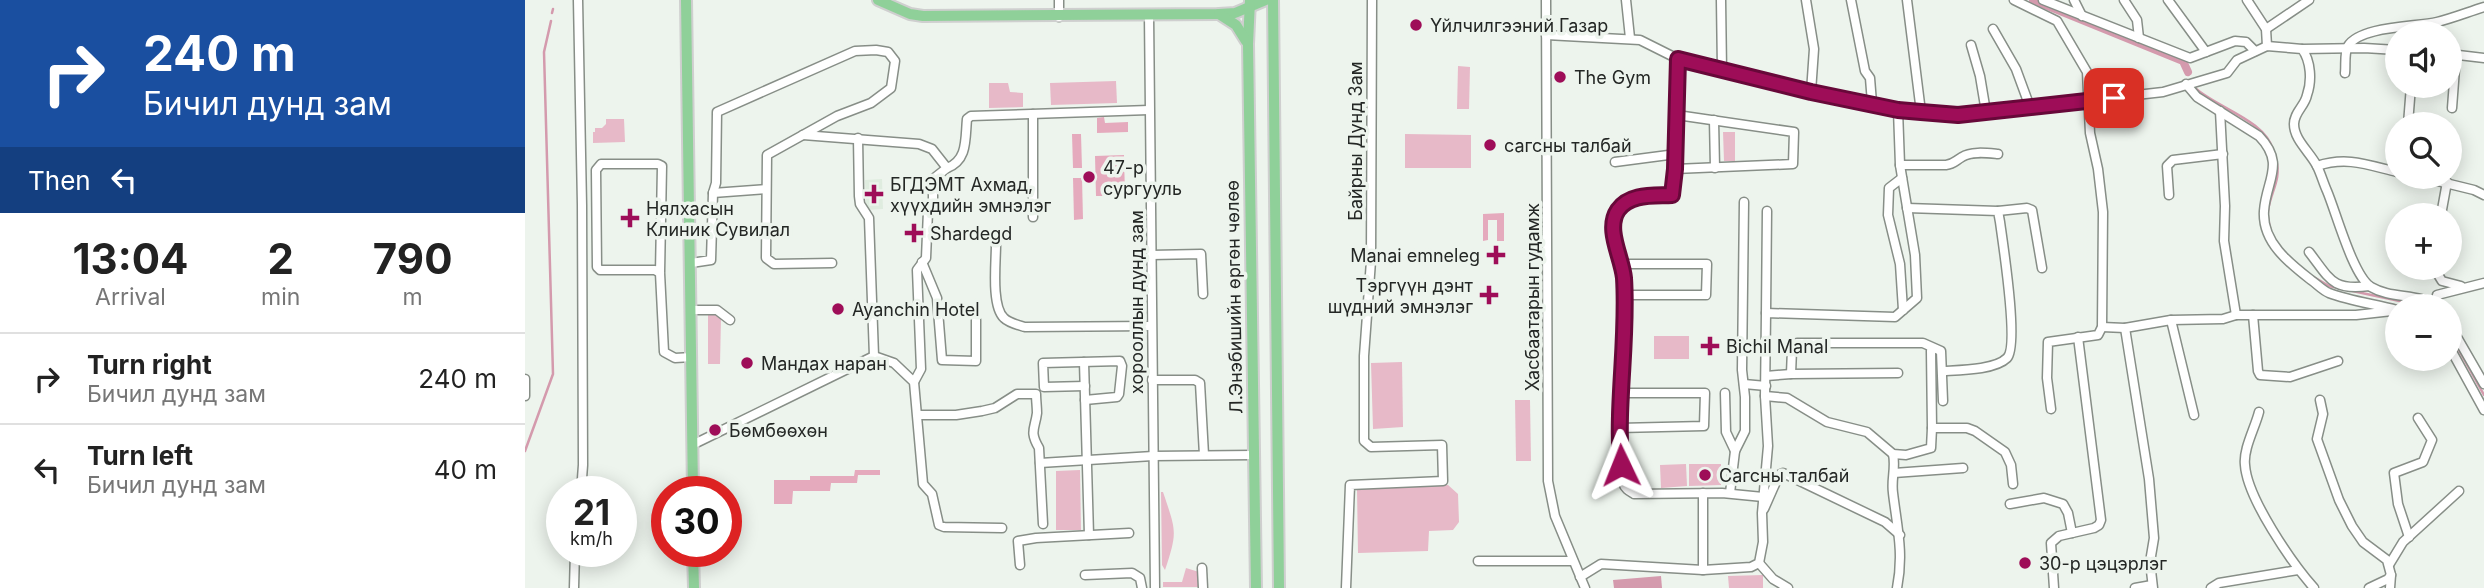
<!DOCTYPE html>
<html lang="en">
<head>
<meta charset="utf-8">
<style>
  :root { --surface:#fff; --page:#f2f2f2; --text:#222; --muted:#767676; --line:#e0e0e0 }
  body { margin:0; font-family:Inter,sans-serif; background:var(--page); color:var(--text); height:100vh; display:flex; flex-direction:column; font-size:26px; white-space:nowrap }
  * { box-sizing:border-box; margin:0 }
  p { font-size:23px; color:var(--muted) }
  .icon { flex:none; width:38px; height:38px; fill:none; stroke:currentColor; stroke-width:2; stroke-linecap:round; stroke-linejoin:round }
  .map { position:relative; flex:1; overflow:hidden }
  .details { display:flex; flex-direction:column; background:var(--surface); width:525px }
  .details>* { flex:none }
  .hud { background:#1a4fa0; color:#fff; overflow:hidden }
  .buttons { position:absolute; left:1860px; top:21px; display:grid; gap:14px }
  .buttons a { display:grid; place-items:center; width:77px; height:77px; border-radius:50%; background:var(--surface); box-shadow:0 4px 18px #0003; font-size:35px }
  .speed { position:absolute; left:21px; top:476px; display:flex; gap:14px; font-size:35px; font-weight:700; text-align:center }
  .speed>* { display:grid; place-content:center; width:91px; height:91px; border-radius:50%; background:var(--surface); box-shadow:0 4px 18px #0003; line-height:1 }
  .speed small { font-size:18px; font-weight:400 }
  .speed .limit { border:10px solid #d22; background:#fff; color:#111 }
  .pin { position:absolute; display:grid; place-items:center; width:60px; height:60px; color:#fff; margin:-30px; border-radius:14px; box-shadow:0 4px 10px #0006 }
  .me { position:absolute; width:77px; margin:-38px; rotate:358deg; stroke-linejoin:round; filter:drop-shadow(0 0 5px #0008) }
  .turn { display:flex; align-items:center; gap:24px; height:147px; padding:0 28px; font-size:32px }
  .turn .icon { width:91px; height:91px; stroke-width:2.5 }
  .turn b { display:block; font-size:49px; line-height:60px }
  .then { display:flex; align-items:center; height:66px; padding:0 28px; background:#0003; gap:14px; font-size:26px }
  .eta { display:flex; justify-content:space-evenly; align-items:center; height:119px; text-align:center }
  .eta b { font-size:42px; font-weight:700; line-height:49px }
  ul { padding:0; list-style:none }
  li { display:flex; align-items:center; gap:21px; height:91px; padding:0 28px; border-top:2px solid var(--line) }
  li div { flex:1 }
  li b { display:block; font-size:26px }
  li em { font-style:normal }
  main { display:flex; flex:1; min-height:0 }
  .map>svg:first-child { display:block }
  .built { fill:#dfecdf }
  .green { fill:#e7b9c8 }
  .forest { fill:#e5aabd }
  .water { fill:#d49aad }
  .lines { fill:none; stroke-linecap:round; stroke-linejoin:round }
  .stream { stroke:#d49aad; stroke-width:2.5 }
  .canal { stroke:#d49aad; stroke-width:8 }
  .minor-casing { stroke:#878e87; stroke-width:11 }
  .major-casing { stroke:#cfcfcf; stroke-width:14 }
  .minor { stroke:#fff; stroke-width:8 }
  .major { stroke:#8fd099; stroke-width:10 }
  .route-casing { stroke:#670839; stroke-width:18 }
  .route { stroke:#9e0d58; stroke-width:12 }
  .poi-dot { fill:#9e0d58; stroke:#edf4ed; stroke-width:2.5 }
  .labels { text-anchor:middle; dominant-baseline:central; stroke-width:7; stroke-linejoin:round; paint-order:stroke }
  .poi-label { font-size:18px; fill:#242725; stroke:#edf4ed; text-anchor:start }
  .street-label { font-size:18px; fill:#242725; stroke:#edf4ed }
</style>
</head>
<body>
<main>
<section class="details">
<div class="hud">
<div class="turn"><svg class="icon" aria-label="right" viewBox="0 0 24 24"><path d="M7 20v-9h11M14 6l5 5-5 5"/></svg><div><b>240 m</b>Бичил дунд зам</div></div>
<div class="then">Then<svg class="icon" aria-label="left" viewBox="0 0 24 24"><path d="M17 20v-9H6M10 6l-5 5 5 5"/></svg></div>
</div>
<div class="eta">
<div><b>13:04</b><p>Arrival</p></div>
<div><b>2</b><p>min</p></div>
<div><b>790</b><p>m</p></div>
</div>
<ul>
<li><svg class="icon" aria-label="right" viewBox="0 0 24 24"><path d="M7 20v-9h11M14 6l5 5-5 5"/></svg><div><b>Turn right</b><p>Бичил дунд зам</p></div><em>240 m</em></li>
<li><svg class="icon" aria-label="left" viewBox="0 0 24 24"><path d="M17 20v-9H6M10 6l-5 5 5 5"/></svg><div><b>Turn left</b><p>Бичил дунд зам</p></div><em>40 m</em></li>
</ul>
</section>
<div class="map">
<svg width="1959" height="588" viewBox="0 0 1959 588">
  <rect width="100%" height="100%" fill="#edf4ed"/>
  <path class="built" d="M357,179l1,30 -17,1 -1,-30z"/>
  <g class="green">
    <path d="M933,66l12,1 -1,42h-12z"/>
    <path d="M591,81l1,22 -66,2 -1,-22z"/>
    <path d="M464,83h19l2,9 13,1v14l-34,1z"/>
    <path d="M81,119h18l1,23 -32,1v-11h2v-4h7l4,-4z"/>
    <path d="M1198,132h12v29h-11z"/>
    <path d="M880,134l66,1v33h-66z"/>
    <path d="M183,314h9l4,4 -1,46h-12z"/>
    <path d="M1002,325h13l1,56 -14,1z"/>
    <rect x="1129" y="336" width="35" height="23"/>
    <path d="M877,362l1,65 -30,2 -2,-66z"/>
    <path d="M990,400h15l1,61h-15z"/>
    <path d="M1161,464l1,22 -26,2 -1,-23z"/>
    <path d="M1164,464h32v21l-32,1z"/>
    <path d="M555,470l1,60h-25v-59z"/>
    <path d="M923,485l10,9 1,28 -6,8 -24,1 -1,20 -70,2 -1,-64z"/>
    <path d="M636,492h2c13,39 15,39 2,78l-3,-5z"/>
    <path d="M661,568l13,4 1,15h-37v-5h19z"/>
    <path d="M1238,575v13h-34l-1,-12z"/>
  </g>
  <g class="forest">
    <path d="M579,117l1,6 23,-1v10l-31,1v-15z"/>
    <path d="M547,134h9l1,34h-9z"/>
    <path d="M599,155l1,41h-29l-1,-40z"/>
    <path d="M548,178h9l1,41 -9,1z"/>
    <path d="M979,213v28h-7v-21h-9v20l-5,1v-27z"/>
    <path d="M330,470h25v5h-22l-1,8h-26l-1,8h-37l-1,13h-18v-24h36v-4h44z"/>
  </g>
  <path class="water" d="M1136,576l1,12h-48l-1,-8z"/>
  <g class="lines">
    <g class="stream">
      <path d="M27,13l1,-4"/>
      <path d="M1670,88c22,20 70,32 78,62"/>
      <path d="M1745,228c-1,-5 -3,-12 -2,-17 2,-18 14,-32 8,-51"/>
      <path d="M1787,276l17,10 94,20"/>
      <path d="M1925,334l34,61"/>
      <path d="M0,451l28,-77 -9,-322 7,-31"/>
    </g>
    <path class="canal" d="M1508,0l150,61 5,11"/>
    <defs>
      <g id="minor">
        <path d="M53,0l4,205 1,260 -2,27"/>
        <path d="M1021,0l2,481 7,35 30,72"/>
        <path d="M1101,0l4,38"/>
        <path d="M1196,0l1,70"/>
        <path d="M1281,0l8,49 -3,43"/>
        <path d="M1326,0l14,71 5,7 2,25"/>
        <path d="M1382,0l14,112"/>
        <path d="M1489,0l43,21 30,51 3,61 8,36 5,43 -1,115 -4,8 -50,7 -1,36 4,31"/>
        <path d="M1518,0l147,58 45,-17 11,1 9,9"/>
        <path d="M1549,0l8,16"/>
        <path d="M1599,0l13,20 2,18"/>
        <path d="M1643,0l38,52"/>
        <path d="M1722,0l19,29 1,17"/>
        <path d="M624,15l6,573"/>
        <path d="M534,17v-17"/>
        <path d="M1468,29l23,40 14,38"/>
        <path d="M1741,29l43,-29"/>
        <path d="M1021,35l94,5 38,19 133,33 87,18 60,5 205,-23 64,-19 10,-13 30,-14 35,3c9,12 10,32 5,46 -2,11 -13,17 -13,29 0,16 16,28 23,42 4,8 6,16 10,25 9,21 26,85 44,96 20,12 47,6 67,19"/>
        <path d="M1446,45l9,31 6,36"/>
        <path d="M1777,49l62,-1 33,2"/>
        <path d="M1925,54l34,4"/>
        <path d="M1153,59l-3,110 -3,27c-18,0 -43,-3 -54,14 -3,4 -5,11 -5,16 0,15 8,28 10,42 3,26 3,54 1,81 -2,28 -11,111 -1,134 2,6 6,8 11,11l88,-1 41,4"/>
        <path d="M1820,73c1,-8 -1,-20 3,-27 12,-20 68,-19 89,-24 16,-4 31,-10 47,-15"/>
        <path d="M1661,84l11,13 62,39c27,28 7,44 5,75 -2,31 25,52 47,69 6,4 11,10 18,13 21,8 46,11 68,17"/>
        <path d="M1927,108l4,-53"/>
        <path d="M1695,111l5,95 -1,35 12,74"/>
        <path d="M508,114v103"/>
        <path d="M1189,120l1,48"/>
        <path d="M1883,124l3,-38"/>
        <path d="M278,135l116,9 13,5 15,19c21,-8 18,-29 20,-49l4,-3 178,-6"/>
        <path d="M333,138l1,58 1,8 9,14 5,138"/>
        <path d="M1090,162l61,-8"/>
        <path d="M1375,165h46c8,-1 9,-4 16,-8 9,-6 25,-4 36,-3"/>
        <path d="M1792,166c30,-10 51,-1 80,6"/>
        <path d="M1150,169l118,-5 1,-32 -117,-17"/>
        <path d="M1896,177l53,13 10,5"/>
        <path d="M1377,178l-13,10 -1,27 12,49 3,46"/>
        <path d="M188,193l53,-4"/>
        <path d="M1644,195l-2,-29 6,-6 50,-6"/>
        <path d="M1382,208l91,3 2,11c3,22 19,124 7,136 -12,12 -47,12 -64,13"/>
        <path d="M1473,211l29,-3 5,2 10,58"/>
        <path d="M1916,215l6,-33"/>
        <path d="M471,245c0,17 -5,61 8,73 5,5 14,7 21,9l126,-1"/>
        <path d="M1784,252c21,27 23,39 60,34"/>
        <path d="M626,255l50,-1 2,40"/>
        <path d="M397,262l15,36 5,62 34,1v-41"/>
        <path d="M166,263l20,-3 2,-67 3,-10 1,-71 138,-61 21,-1 12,2 7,9 -4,27 -20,15 -34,13 -70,39 -1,103 8,6 58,-1"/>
        <path d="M1098,264h84l-1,31h-81"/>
        <path d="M1909,268l8,13 19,5"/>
        <path d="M135,273l-5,-3h-55l-3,-3 -1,-97 5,-6h57l4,2 -2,107 4,79 11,6 17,-1"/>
        <path d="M1911,305l1,-10 47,-12"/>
        <path d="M167,310h25l13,10"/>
        <path d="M1241,313l1,-102"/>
        <path d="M1728,315l5,56 2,4 30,2 48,-16"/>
        <path d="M1646,320l23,95"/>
        <path d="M1925,325l34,59"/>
        <path d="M1577,327l23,1 46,-8 52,-1 13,-4h120l36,-4"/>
        <path d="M1600,328l24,151 5,59 -4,24 3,26"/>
        <path d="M1925,348l34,62"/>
        <path d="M1406,351l1,77"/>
        <path d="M559,362l5,173"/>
        <path d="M1266,374l1,-25 5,-6h126l18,8 2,50"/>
        <path d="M1241,376l25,-2 107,-1"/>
        <path d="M0,379v17"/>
        <path d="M627,380h43l5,3 4,72"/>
        <path d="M389,382l7,-13 -4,-99 9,-12 2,-47 5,-10v-22l14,-11"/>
        <path d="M1219,384l22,2"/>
        <path d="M560,386l-41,1 -1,-24 77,-2 2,5 -3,28 -2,3 -32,3"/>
        <path d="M1200,393l1,39 9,19"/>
        <path d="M1240,396l22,2 40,24 40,10 26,22 13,1 25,-7 1,-20h35l8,3 30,21 6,13 2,19"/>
        <path d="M1795,400l3,14 -6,25 22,61 13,26 11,16 24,18 4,15 -1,13"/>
        <path d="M1734,412c-4,16 -16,37 -14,53 2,33 47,98 69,123"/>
        <path d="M393,415h38l26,-4 13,-3 22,-14h19c0,6 1,13 1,19 -2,16 -8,18 2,35l4,76"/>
        <path d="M1094,428l85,-2 1,-33h-83"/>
        <path d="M167,445l182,-89 20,7 20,19 9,102 9,10 7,31 5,2 58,1"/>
        <path d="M1368,454c3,14 -2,25 0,39 4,34 11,60 4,95"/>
        <path d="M515,463l113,-7 100,-1"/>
        <path d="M1369,473l69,-5"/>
        <path d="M1205,493l5,-42 10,-20v-34l-3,-27 2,-168"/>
        <path d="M1485,504l34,-6 19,6 5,9 4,20"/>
        <path d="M1239,509l15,-34 4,-2 102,49 15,13"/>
        <path d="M1884,537l-11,-33 -4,-31 29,-11 9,-22 -14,-22"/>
        <path d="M953,561h95"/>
        <path d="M1234,563l14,16 15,9"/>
        <path d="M495,565l-2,-24 18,-3 93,-5"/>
        <path d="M1864,565l14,-23 56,-51"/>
        <path d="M677,568l1,20"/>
        <path d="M1178,570v-77"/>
        <path d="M560,575l47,-2 8,5 2,10"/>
        <path d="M1055,577l21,-13 102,6 48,-3 8,-4 4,-21 -1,-29 6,-67 -3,-50 1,-83 129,4 22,-19 -2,-43 -15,-90 -2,-55"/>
        <path d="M49,588l1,-37"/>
        <path d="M821,588l4,-103 93,-4 -1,-36 -71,2 -7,-6v-85l7,-95 1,-261"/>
        <path d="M1529,588l-3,-45 8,-7 35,-8 5,-3 2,-5 -23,-183"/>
        <path d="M1610,588l17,-3"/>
        <path d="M1686,588l8,-5 79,-13"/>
        <path d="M1844,588l19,-9 3,-4"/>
      </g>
      <g id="major">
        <path d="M161,0l7,492"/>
        <path d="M353,0l32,14 13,2 296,-2 16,-1 31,-13"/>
        <path d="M725,0l-2,44 8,544"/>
        <path d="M748,0l6,588"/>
        <path d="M694,14l17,11 10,16"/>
        <path d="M168,551l1,37"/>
      </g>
    </defs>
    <use href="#minor" class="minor-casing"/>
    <use href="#major" class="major-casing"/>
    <use href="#minor" class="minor"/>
    <use href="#major" class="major"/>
  </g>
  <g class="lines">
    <defs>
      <path id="route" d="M1096,465c-5,-62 7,-125 3,-187 -2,-21 -19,-49 -6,-68 12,-17 36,-14 54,-15l3,-26 3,-110 133,33 87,18 23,2 37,3 156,-17"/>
    </defs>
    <use href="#route" class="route-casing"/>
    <use href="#route" class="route"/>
  </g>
  <g class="poi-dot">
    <circle cx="891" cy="25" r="7"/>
    <circle cx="1035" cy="77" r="7"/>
    <circle cx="965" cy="145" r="7"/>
    <circle cx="564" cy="177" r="7"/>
    <path d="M345.5 183.5h7v7h7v7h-7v7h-7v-7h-7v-7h7z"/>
    <path d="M101.5 207.5h7v7h7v7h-7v7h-7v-7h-7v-7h7z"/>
    <path d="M385.5 222.5h7v7h7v7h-7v7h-7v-7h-7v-7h7z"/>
    <path d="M967.5 244.5h7v7h7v7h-7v7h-7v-7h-7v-7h7z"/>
    <path d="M960.5 284.5h7v7h7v7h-7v7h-7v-7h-7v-7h7z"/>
    <circle cx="313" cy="309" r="7"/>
    <path d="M1181.5 335.5h7v7h7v7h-7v7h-7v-7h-7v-7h7z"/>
    <circle cx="222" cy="363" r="7"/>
    <circle cx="190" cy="430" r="7"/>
    <circle cx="1180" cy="475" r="7"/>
    <circle cx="1500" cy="563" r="7"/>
  </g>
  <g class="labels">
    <g class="poi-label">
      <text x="905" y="25">Үйлчилгээний Газар</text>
      <text x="1049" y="77">The Gym</text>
      <text x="979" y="145">сагсны талбай</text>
      <text x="578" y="167">47-р<tspan x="578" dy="21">сургууль</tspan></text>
      <text x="365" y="184">БГДЭМТ Ахмад,<tspan x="365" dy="21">хүүхдийн эмнэлэг</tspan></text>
      <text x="121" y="208">Нялхасын<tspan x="121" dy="21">Клиник Сувилал</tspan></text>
      <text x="405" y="233">Shardegd</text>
      <text x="955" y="255" text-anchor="end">Manai emneleg</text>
      <text x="948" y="285" text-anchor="end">Тэргүүн дэнт<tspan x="948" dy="21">шүдний эмнэлэг</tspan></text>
      <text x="327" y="309">Ayanchin Hotel</text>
      <text x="1201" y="346">Bichil Manal</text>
      <text x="236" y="363">Мандах наран</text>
      <text x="204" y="430">Бөмбөөхөн</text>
      <text x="1194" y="475">Сагсны талбай</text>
      <text x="1514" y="563">30-р цэцэрлэг</text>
    </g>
    <g class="street-label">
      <text transform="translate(830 141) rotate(-90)">Байрны Дунд Зам</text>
      <text transform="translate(709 297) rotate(-91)">Л.Энэбишийн өргөн чөлөө</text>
      <text transform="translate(1007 297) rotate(-90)">Хасбаатарын гудамж</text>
      <text transform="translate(611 302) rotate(-90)">хорооллын дунд зам</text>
    </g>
  </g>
</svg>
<div class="buttons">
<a><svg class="icon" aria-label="sound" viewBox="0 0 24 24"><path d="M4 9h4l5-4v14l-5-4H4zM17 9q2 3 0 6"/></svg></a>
<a><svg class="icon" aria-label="search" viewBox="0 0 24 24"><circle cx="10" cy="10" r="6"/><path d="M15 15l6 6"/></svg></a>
<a>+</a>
<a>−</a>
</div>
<div class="speed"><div>21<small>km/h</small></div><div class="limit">30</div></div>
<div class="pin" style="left:1589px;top:98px;background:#d93025"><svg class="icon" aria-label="arrive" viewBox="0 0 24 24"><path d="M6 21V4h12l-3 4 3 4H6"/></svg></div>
<svg class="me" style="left:1096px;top:465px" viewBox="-20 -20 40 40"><path d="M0-17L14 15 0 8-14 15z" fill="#9e0d58" stroke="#fff" stroke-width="4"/></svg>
</div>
</main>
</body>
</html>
